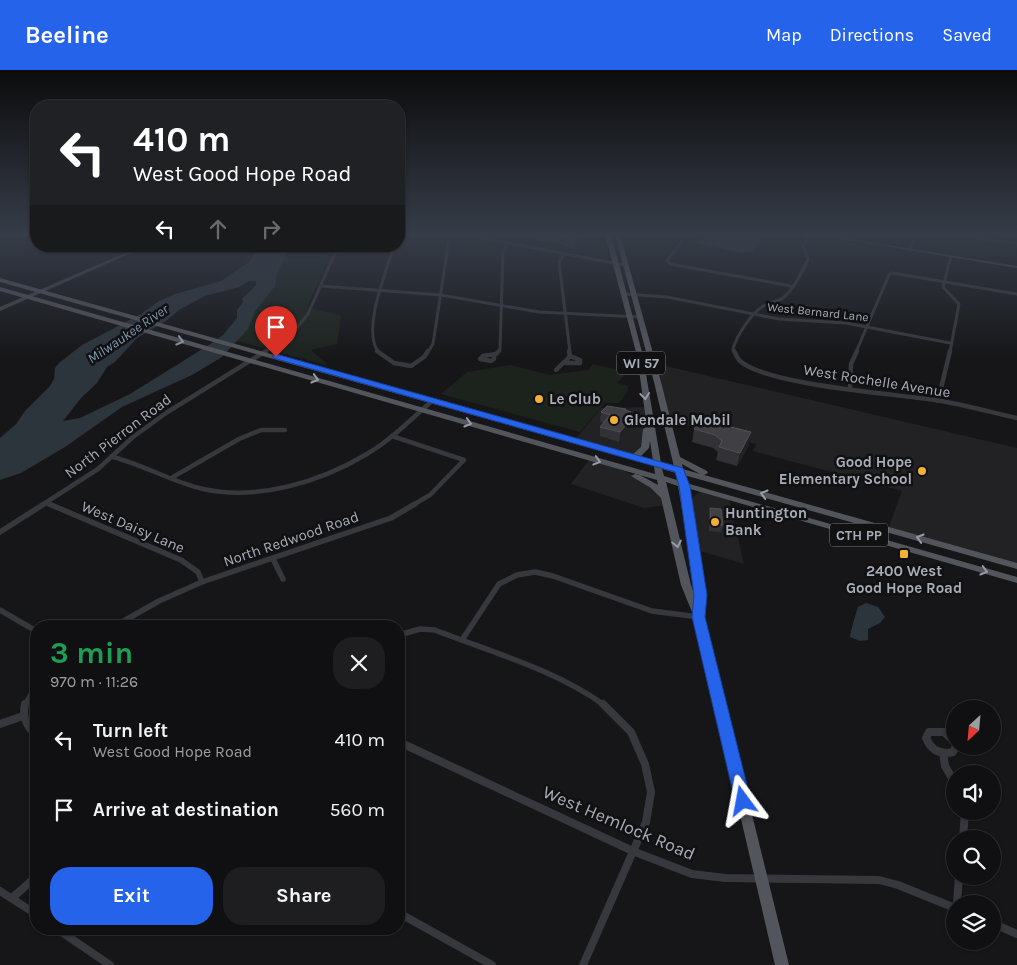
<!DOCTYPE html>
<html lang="en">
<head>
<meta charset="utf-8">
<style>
  :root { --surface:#101012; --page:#1e1e20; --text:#f1f3f6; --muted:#9c9d9f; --line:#303032; --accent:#2563eb }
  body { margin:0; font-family:Karla,sans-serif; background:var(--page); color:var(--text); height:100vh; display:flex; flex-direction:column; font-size:19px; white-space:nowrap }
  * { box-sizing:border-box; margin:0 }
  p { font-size:16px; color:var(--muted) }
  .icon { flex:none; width:28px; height:28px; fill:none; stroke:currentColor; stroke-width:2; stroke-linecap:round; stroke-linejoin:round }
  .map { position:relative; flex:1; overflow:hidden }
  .details { position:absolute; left:30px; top:550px; width:375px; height:315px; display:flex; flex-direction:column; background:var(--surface); border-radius:20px; box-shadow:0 1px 4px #0004,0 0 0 1px var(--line) }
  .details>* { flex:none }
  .guide { position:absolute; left:30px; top:30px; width:375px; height:152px; border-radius:20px; box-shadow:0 1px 4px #0004,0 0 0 1px var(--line); background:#202124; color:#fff; overflow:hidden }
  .needle { width:32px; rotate:206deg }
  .buttons { position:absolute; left:946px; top:630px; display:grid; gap:10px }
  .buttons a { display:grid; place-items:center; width:55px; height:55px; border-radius:50%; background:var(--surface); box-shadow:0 1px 4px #0004,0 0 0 1px var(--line); font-size:25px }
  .pin { position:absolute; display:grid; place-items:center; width:42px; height:42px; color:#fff; margin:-51px -21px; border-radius:50% 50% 50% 0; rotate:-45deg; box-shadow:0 0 5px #0007 }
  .pin .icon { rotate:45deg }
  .me { position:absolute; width:55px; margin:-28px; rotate:347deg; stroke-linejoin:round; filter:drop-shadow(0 0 4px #0008) }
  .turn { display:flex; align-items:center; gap:18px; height:105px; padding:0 20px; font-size:22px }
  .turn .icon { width:65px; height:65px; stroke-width:2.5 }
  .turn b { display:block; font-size:35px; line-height:42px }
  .lanes { display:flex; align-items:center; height:48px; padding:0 20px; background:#0003; justify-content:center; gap:25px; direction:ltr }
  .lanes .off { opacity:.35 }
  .round { display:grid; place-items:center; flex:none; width:52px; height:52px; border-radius:20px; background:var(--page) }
  .overview { display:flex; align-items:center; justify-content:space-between; height:85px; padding:0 20px }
  h1 { font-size:30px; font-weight:700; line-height:38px; color:#1e9e55 }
  .button { display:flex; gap:10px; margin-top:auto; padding:10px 20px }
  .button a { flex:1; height:58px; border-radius:20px; background:var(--accent); color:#fff; font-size:20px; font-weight:700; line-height:58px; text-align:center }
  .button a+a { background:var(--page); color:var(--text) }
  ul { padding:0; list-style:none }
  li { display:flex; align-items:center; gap:15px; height:70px; padding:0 20px }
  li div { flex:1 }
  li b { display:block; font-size:19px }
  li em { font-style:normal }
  header { display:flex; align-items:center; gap:30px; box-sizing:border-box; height:70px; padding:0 25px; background:var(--accent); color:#fff }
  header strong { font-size:24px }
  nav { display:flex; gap:28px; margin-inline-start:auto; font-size:18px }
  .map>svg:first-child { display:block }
  .built { fill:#222225 }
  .green { fill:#1c231d }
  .water { fill:#2c353c; fill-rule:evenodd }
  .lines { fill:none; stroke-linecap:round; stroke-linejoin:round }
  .street-far3 { stroke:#37383d; stroke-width:3 }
  .street-far2 { stroke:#37383d; stroke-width:4.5 }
  .street-far1 { stroke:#37383d; stroke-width:5.5 }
  .street { stroke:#37383d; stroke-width:8 }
  .secondary { fill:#45474d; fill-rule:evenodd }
  .primary { fill:#53555c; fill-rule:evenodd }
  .wall { fill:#323236 }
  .shaded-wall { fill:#212124 }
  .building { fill:#3f3f44; stroke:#4f5156 }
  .oneway { stroke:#979ba6 }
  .route { fill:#2563eb; stroke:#184099 }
  .poi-dot { fill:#f2b134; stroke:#111113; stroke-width:2 }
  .labels { text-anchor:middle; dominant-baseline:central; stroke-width:5; stroke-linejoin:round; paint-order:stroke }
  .far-street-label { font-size:12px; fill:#a8adb8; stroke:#111113 }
  .far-water-label { font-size:14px; font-style:italic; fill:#7f9bb3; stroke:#111113 }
  .shield { fill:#111113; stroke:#7b7e86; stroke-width:1 }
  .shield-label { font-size:14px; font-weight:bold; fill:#a8adb8 }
  .street-label { font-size:15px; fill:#a8adb8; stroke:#111113 }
  .poi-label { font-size:15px; font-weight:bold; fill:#a8adb8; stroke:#111113; text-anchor:start }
  .near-street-label { font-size:18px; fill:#a8adb8; stroke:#111113 }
</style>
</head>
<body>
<header>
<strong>Beeline</strong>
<nav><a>Map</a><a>Directions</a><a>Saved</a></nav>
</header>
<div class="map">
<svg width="1017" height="895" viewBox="0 0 1017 895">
  <rect width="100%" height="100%" fill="#161618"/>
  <g class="built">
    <path d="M653,293l364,85v118l-129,-37 14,-38 -149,-40 3,-7 -89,-23z"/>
    <path d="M646,337v35l-12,16 -60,-17 27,-33z"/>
    <path d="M590,389l26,8 38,19 13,19 -23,3 -73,-24z"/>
    <path d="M701,421l28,8 15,65 -51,-15 -6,-40 7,-13z"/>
  </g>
  <g class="green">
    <path d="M274,176h60l-27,61 34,9 -4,28 -26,6 16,14 -2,1 -98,-27 13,-15z"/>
    <path d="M593,294l34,8 -10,11 11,3v5l-9,12h-14l-25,29 -139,-38 26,-22 43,-7 40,10 38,-5z"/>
  </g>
  <g class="water">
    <path d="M705,164h53l5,2v4l-7,5 -1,6 -14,2 -46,-10z"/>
    <path d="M260,176h30l-13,28 -2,12 -20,25 -7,18 -26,28 -30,18 -70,32 -57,40 -44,26 -21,7v-42l16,-14 9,-13 25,-25 4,-7 1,-11 4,-5 23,-18 59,-31 18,-13 16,-7 46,-13 28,-19zM249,211h7v4l-14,14 1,3 -6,8v8l-14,17 -11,8 -82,51 -50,24 -17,3 18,-23 16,-15 10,-16 8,-5 22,-24 29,-17 13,-11 26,-14 34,-9z"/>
    <path d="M866,533l12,4 7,10 -5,6 -12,6v11l-8,1 -10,-4c0,-3 6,-25 8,-30z"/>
  </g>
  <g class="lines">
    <g class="street-far3">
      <path d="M459,164l166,31"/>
      <path d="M678,164l4,7 -15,20 3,3 121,22"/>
      <path d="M951,164l66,10"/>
      <path d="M122,176l15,4"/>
      <path d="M910,179l6,-15"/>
      <path d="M564,184l-5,8 11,90"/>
      <path d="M321,216l120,9 98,17 101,5"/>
      <path d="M625,224l42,3 112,22 67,4 104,20"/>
      <path d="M264,282l27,-17 17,-21 30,-68"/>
      <path d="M378,282c-16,-24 8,-79 16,-106"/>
      <path d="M428,282l5,-8 16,-105 6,-5"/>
      <path d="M498,282l2,-3 3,-98 5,-8"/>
      <path d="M735,282l-2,-3c4,-14 18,-36 32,-44 5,-3 12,-3 18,-7 10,-8 20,-27 25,-39l-5,-13 6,-12"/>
      <path d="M856,282l33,-77 3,-2 125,21"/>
      <path d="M950,282l9,-48 -16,-17 8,-31"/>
    </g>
    <g class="street-far2">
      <path d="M377,281l17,12 17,3 13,-9 4,-6"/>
      <path d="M569,281l1,5"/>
      <path d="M734,281c2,3 3,7 6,10 27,24 154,33 195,39 27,4 55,12 82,18"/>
      <path d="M494,285v4l-3,2 -11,-2 3,-3 13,-2 3,-3"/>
      <path d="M570,286l10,4v3h-16z"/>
      <path d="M556,300l8,-8"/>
      <path d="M850,319l1,-25 6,-13"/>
      <path d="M938,331l12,-50"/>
      <path d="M392,366l72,24 -34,35 -17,10"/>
      <path d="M113,387c31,8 59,25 90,32 55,12 117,-7 164,-35 24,-14 44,-35 65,-53"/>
      <path d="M173,407l66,-38 22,-9h24"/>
      <path d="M47,433l5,2"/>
      <path d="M42,435l56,-36 35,-32 33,-24 100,-62"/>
    </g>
    <g class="street-far1">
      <path d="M49,434l132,56 17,12 4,10"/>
      <path d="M0,462l44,-28"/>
      <path d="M273,489l10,20"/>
      <path d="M0,540l36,21"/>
      <path d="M115,556l44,-25 43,-19 189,-64 24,-14"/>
      <path d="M399,565l21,-6 15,1c56,22 121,40 169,75"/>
      <path d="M462,570l37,-56 18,-9 18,-3 18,4 99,35 47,6"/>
      <path d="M25,635l11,-20"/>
    </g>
    <g class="street">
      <path d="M25,634c-3,13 1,22 11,31"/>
      <path d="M0,654l23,-8"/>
      <path d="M399,672l236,110 57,22 33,4 154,2 19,5 57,23"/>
      <path d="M955,672l-11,-10h-15l-3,6c5,12 14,17 27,14l3,-6"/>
      <path d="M943,683l2,13 10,17"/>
      <path d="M963,769l2,-28"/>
      <path d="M0,821l36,23"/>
      <path d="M12,828l24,-21"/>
      <path d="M957,834l2,-28"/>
      <path d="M399,843l93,52"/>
      <path d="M992,853l25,11"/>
      <path d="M57,859l53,36"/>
      <path d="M583,895l63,-143 5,-30 -6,-28 -14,-32 -28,-28"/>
    </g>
    <g class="secondary">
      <path d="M811,164h9l197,32v2z"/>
      <path d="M141,176h6l-147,65v-4z"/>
    </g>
    <path class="primary" d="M605,164h6l32,122 18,107 13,4 -20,-85 -39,-148h5l41,148 19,75 27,14 1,2 -4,2 313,88v6l-333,-94 2,8 331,94v6l-330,-95 15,85 2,20 -1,22 86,350h-14l-81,-348 -13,-32 -20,-87 -10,-10 -20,-12 4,-2h3l20,11 -1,-5 -657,-189v-4l655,187 -1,-8 -654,-184v-4l632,177 9,-8 2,-18 4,-2 -10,-71zM650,371l3,20 -13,-4 9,-9zM682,394l18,10 -17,-5zM662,399l14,4 1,7 -13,-4zM666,412l12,4 13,76 3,31 -3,-8z"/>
  </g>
  <g class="wall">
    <path d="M531,164h60v3l-6,7 -10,5 -17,-6 -17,-2 -10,-3z"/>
    <path d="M626,339v2l4,10 -4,6 -1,7 -6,8 -19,-6v-9l4,-4 -4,-1 1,-10z"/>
    <path d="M694,359l55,16 -12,21 -21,-6 2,-8 -5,-4 -21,-6z"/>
    <path d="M710,438l13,17 -2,7 -12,-1v-16z"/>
  </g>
  <g class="shaded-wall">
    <path d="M586,164h5v3l-6,7 -10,5v-10z"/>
    <path d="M631,342l-1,9 -4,6 -1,7 -6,8 3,-18z"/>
    <path d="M751,362l-2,13 -12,21 3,-13z"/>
  </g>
  <g class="building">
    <path d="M560,164h26l-11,5z"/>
    <path d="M607,336l19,3 -1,1 6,2 -9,12 4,1 -6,7 -20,-5 10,-12 -9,-3z"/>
    <path d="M700,349l51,13 -11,21 -21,-6 3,-6 -7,-6 -21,-6z"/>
    <path d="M710,438l11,1 2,16 -12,-1z"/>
  </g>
  <defs><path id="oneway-chevron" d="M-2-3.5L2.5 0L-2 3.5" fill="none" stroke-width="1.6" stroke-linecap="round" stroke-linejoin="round" transform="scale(1.25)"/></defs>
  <g class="oneway">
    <use href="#oneway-chevron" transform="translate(180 271) rotate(17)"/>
    <use href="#oneway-chevron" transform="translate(315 309) rotate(16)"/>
    <use href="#oneway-chevron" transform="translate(645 326) rotate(83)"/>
    <use href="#oneway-chevron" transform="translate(468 353) rotate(16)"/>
    <use href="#oneway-chevron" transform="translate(597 391) rotate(16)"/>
    <use href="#oneway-chevron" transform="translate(764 424) rotate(-164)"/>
    <use href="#oneway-chevron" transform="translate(920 468) rotate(-164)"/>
    <use href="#oneway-chevron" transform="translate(677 474) rotate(78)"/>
    <use href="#oneway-chevron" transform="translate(984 501) rotate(16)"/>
  </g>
  <linearGradient id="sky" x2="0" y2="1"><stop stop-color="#0c0c0d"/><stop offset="0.57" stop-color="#363c48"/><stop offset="1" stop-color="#363c48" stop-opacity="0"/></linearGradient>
  <rect width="1017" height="289" fill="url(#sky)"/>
  <path class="route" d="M276,284l407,114 7,18 17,109 -2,22 46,184 -3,5 -5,2 -6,-2 -2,-5 -43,-184 2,-22 -15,-109 -4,-14 -402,-114v-3z"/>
  <g class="poi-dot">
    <circle cx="539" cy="329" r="5"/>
    <circle cx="614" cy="350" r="5"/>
    <circle cx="922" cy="401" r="5"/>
    <circle cx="715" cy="452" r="5"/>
    <rect x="899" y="479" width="10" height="10" rx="2.5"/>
  </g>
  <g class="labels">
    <g class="far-street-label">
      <text transform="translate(818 242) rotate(6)">West Bernard Lane</text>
    </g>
    <g class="far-water-label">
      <text transform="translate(128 264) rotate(-34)">Milwaukee River</text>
    </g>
    <g class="shield">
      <rect x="617" y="281.5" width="48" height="23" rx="4"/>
      <rect x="830" y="453.5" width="58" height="23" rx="4"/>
    </g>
    <g class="shield-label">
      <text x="641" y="293">WI 57</text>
      <text x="859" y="465">CTH PP</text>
    </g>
    <g class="street-label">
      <text transform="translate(877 311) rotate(9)">West Rochelle Avenue</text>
      <text transform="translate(118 366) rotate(-37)">North Pierron Road</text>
      <text transform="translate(133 457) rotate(23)">West Daisy Lane</text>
      <text transform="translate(291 469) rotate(-19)">North Redwood Road</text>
    </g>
    <g class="poi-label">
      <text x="549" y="329">Le Club</text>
      <text x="624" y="350">Glendale Mobil</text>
      <text x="912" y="392" text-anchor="end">Good Hope<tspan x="912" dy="17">Elementary School</tspan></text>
      <text x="725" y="443">Huntington<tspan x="725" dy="17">Bank</tspan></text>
      <text x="904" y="501" text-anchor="middle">2400 West<tspan x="904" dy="17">Good Hope Road</tspan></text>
    </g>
    <g class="near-street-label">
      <text transform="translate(619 753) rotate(23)">West Hemlock Road</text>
    </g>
  </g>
</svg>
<div class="buttons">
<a><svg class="needle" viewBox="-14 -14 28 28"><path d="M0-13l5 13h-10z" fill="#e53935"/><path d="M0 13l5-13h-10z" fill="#9c9d9f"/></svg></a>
<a><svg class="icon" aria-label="sound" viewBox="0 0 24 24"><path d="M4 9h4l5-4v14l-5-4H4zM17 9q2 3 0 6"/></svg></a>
<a><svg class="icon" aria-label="search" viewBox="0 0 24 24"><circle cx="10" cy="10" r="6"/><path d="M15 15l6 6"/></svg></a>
<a><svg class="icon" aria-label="layers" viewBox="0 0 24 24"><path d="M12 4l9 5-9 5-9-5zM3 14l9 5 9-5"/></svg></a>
</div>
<div class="pin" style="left:276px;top:287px;background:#d93025"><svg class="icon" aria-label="arrive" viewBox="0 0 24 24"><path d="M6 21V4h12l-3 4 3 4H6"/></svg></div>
<svg class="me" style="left:743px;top:731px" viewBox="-20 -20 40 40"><path d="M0-17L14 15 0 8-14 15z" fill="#2563eb" stroke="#fff" stroke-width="4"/></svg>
<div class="guide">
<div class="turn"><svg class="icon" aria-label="left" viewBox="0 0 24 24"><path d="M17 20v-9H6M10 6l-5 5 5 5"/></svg><div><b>410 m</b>West Good Hope Road</div></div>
<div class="lanes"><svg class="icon" aria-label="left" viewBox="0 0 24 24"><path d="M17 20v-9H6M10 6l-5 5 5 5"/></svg><svg class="icon off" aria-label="ahead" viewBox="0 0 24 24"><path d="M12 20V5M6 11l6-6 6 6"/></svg><svg class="icon off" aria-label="right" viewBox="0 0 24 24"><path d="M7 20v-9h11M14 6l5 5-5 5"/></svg></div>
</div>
<section class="details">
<div class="overview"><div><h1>3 min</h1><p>970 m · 11:26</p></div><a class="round"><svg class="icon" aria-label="close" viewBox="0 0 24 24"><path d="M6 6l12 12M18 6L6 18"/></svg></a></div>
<ul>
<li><svg class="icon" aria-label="left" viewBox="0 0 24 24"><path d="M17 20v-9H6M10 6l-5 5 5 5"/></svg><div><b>Turn left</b><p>West Good Hope Road</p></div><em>410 m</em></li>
<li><svg class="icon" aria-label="arrive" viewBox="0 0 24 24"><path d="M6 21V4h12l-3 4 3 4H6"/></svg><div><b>Arrive at destination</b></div><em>560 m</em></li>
</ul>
<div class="button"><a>Exit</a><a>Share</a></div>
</section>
</div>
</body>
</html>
